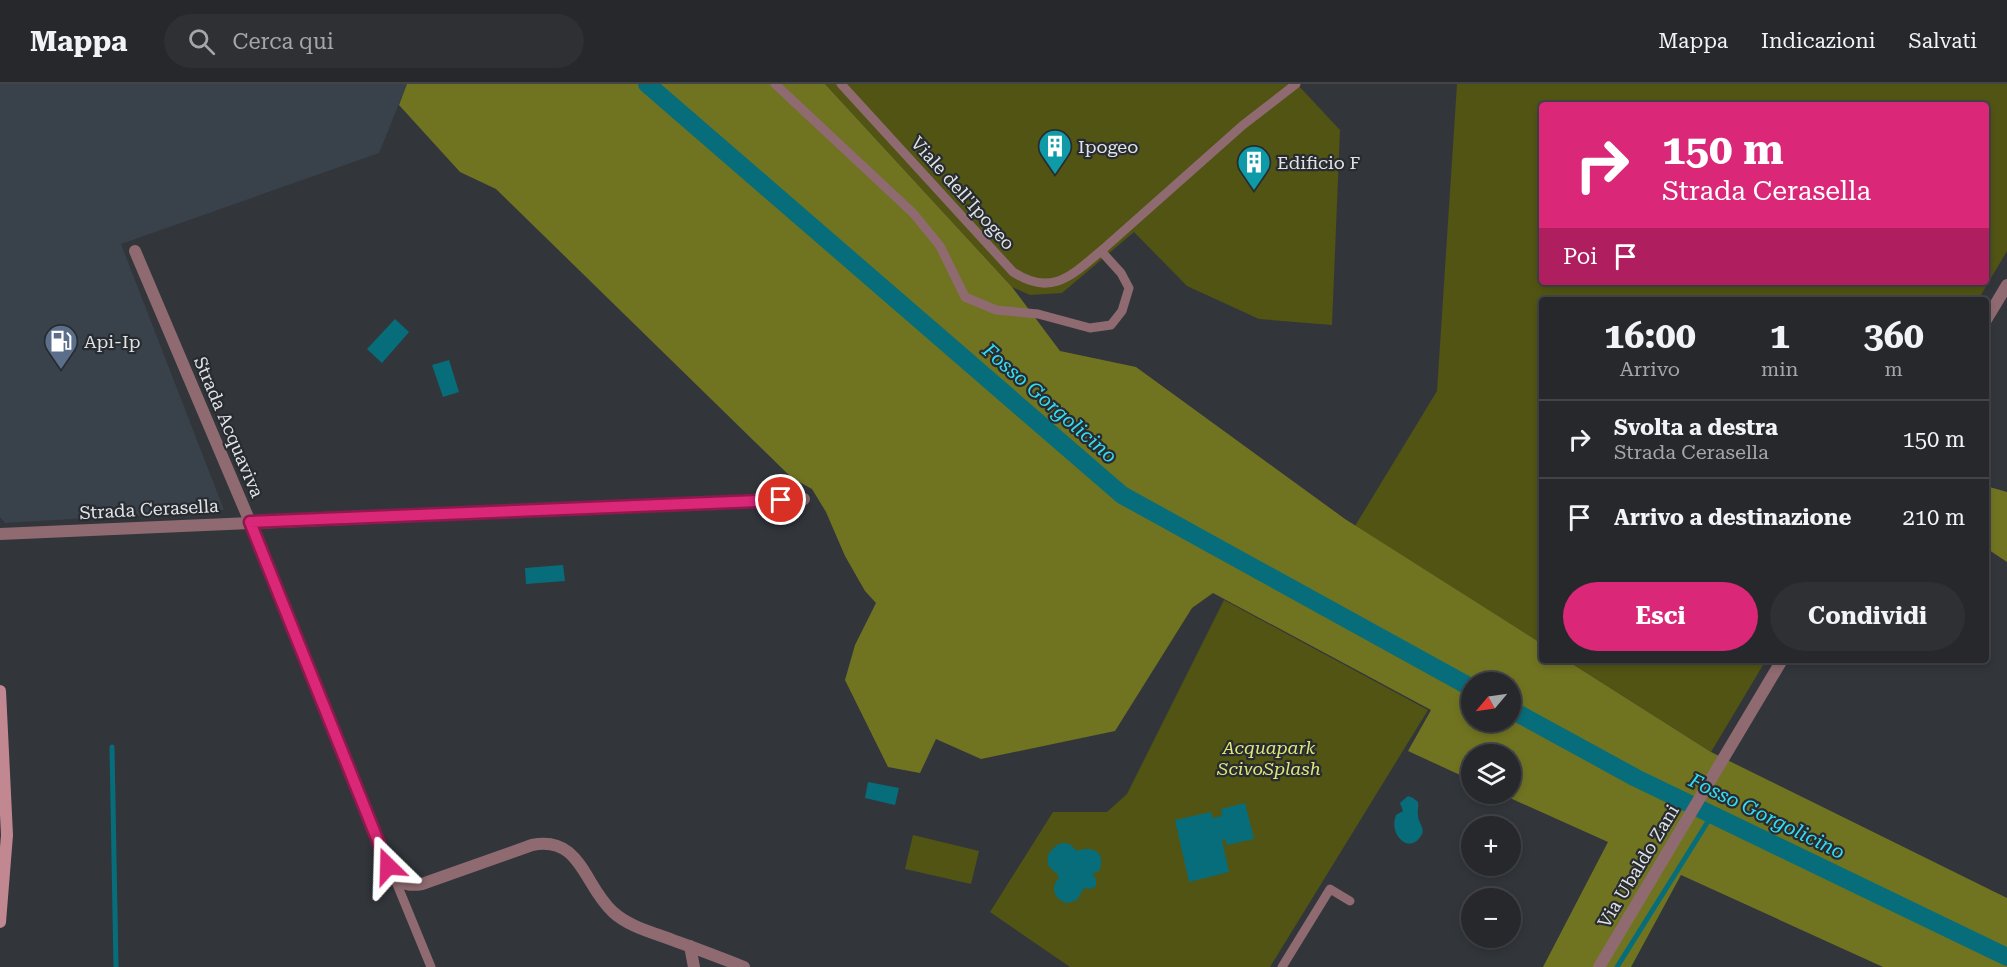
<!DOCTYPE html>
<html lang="it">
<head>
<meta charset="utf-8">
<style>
  :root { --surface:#26282c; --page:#2e3034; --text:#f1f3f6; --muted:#a4a6a9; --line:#424448; --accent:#db2777 }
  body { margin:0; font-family:"Roboto Serif",serif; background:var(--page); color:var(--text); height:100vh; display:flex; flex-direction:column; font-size:22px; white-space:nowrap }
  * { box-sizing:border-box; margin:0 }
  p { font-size:20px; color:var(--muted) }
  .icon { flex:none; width:33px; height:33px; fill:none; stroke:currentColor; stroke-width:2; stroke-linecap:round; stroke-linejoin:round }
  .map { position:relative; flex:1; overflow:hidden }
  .details { position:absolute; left:1539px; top:213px; width:450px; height:366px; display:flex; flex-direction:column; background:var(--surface); border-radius:6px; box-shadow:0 3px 9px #0003,0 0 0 2px var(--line) }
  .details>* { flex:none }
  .top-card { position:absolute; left:1539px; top:18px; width:450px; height:183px; border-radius:6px; box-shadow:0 3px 9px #0003,0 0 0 2px var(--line); background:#db2777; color:#fff; overflow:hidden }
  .needle { width:39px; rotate:241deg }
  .controls { position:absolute; left:1461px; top:588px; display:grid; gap:12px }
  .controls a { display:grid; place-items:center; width:60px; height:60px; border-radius:50%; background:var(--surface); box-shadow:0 3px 9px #0003,0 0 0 2px var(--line); font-size:30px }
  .pin { position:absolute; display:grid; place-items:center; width:51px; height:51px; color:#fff; margin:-26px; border:3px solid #fff; border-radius:50%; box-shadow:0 2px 6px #0007 }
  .me { position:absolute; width:66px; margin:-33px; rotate:338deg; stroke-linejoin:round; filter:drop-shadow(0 0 4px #0008) }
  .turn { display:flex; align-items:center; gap:21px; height:126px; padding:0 24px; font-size:27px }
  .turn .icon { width:78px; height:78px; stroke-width:2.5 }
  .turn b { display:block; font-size:42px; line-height:51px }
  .then { display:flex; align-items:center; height:57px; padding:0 24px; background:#0003; gap:12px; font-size:22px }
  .eta { display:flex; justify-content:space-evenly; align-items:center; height:102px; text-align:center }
  .eta b { font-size:36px; font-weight:700; line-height:42px }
  .cta { display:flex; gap:12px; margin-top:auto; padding:12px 24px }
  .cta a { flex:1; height:69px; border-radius:36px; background:var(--accent); color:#fff; font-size:24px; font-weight:700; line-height:69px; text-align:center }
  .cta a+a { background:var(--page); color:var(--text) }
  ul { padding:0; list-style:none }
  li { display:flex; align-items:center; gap:18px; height:78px; padding:0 24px; border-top:2px solid var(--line) }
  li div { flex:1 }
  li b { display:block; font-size:22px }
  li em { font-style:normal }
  header { display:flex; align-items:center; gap:36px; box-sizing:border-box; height:84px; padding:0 30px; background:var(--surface); border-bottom:2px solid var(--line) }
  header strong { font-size:28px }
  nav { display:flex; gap:33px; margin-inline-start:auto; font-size:21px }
  .search { width:420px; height:54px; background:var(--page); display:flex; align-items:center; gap:15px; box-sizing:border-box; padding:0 21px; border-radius:33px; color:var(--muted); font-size:22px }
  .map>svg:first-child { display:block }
  .built { fill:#39414b }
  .green { fill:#515413; fill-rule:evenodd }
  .forest { fill:#707421; fill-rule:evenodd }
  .water { fill:#076d7a }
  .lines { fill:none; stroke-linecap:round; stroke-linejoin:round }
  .stream { stroke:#076d7a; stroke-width:5 }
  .canal { stroke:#076d7a; stroke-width:18 }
  .lane { stroke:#8f6b71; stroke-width:9 }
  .street { stroke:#8f6b71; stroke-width:12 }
  .secondary { stroke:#c18892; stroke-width:12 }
  .route-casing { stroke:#8e194d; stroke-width:15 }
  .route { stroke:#db2777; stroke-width:10 }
  .labels { text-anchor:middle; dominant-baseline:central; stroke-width:4.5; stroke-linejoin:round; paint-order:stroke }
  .poi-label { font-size:18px; fill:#e1e4e7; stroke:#282c31; text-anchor:start }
  .street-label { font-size:18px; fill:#e1e4e7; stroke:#282c31 }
  .park-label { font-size:18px; font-style:italic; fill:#e0e679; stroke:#282c31 }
  .water-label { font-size:20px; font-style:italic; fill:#31ddf4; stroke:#282c31 }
</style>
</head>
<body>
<header>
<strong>Mappa</strong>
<div class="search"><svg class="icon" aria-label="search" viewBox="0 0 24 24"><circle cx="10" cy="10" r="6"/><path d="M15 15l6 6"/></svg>Cerca qui</div>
<nav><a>Mappa</a><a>Indicazioni</a><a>Salvati</a></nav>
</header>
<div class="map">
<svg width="2007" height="883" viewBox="0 0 2007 883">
  <rect width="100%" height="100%" fill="#32363b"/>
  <path class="built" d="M0,0h407l-28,69 -258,91 103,266 -219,13 -5,-6z"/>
  <g class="green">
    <path d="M825,0h472l43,46 -8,195 -73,-6 -72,-33 -53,-54 -72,61 -32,2 -18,-8z"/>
    <path d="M1457,0h550v167l-29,49h-436v344l-187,-118 82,-135zM1542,21h444v177h-444z"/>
    <path d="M1224,516l204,110 -158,257h-200l-80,-55 63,-100h54l20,-18z"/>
    <path d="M1566,576h200l-55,92z"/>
    <path d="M913,751l66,16 -8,33 -66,-15z"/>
  </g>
  <g class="forest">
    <path d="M407,0h418l187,203 48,64 76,16 209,152 197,125v16h24l145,92 296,146v69h-124l-202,-92 -50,92h-88l65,-125 -107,-48h9v-40h-38l-1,26 -63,-29 23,-41 -218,-117 -21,15 -77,123 -134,28 -45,-20 -16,34 -32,-6 -43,-87 10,-35 21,-42 -11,-12 -20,-35 -19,-44 -14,-23 -20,-11 -296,-289 -36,-17 -61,-67zM1472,598h38v40h-38z"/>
    <path d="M1986,402l21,6v70l-21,-14z"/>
  </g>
  <g class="water">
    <path d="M395,235l14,13 -27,31 -15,-14z"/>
    <path d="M449,276l10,32 -16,5 -11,-32z"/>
    <path d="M563,481l2,16 -39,3 -1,-16z"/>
    <path d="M868,698l31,6 -4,17 -30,-7z"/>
    <path d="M1408,712l5,2 5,4c1,5 -1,9 0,14 0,6 7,12 4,18 -11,22 -34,2 -26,-19l7,-4 -3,-8z"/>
    <path d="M1245,719l9,36 -27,6 -2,-6 -3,1 7,32 -40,10 -14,-62 36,-8 2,6 9,-2 -1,-7z"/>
    <path d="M1062,759l8,1 7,7c16,-6 30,2 22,20l-7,3 4,5v7l-5,3 -7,-1 -7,12 -9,3c-13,-2 -19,-15 -9,-25l-2,-5c-16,-8 -10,-25 5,-30z"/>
  </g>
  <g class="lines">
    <g class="stream">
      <path d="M112,663l4,220"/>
      <path d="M1617,883l95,-152"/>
    </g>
    <g class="canal">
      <path d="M647,0l475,411 350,193"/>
      <path d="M1510,625l126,69 371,179"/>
    </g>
    <g class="lane">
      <path d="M775,0l138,129 27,33 25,51 31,13 42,4 52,14 21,-3 11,-14 7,-23 -8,-15 -20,-22c-30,25 -50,46 -88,21l-172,-188"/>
      <path d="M1101,167l142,-126 53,-41"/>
      <path d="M394,793l37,90"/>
      <path d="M1282,883l48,-78 20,12"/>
    </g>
    <g class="street">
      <path d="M135,167l115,271 138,344c8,16 17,21 34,18l110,-39c49,-10 52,41 81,67 16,15 42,21 62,29 23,8 46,17 69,26"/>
      <path d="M1986,236l21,-35"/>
      <path d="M0,450l804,-35"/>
      <path d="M690,862l4,21"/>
      <path d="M1599,883l183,-307"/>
    </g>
    <path class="secondary" d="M0,607l7,144 -7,87"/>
  </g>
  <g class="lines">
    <defs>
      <path id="route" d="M388,782l-138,-344 531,-22"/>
    </defs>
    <use href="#route" class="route-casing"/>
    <use href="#route" class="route"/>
  </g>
  <defs>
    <symbol id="building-pin" viewBox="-11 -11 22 30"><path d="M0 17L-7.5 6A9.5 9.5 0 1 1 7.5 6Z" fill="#0f9aa8" stroke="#282c31"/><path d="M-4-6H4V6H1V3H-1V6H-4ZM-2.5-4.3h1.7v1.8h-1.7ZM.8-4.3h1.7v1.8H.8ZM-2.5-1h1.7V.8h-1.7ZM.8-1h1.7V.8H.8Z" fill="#fff"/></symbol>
    <symbol id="fuel-pin" viewBox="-11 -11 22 30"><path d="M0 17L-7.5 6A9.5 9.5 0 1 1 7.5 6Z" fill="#5c6f8a" stroke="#282c31"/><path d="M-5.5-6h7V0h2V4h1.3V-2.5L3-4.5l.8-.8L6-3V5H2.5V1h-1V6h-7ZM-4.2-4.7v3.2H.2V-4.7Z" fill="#fff"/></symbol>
  </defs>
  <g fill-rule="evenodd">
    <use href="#building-pin" x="1036" y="43" width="38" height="52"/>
    <use href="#building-pin" x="1235" y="59" width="38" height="52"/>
    <use href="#fuel-pin" x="42" y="238" width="38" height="52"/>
  </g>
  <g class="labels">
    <g class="poi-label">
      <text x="1078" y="62">Ipogeo</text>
      <text x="1277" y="78">Edificio F</text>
      <text x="84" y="257">Api-Ip</text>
    </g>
    <g class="street-label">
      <text transform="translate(963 109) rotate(48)">Viale dell'Ipogeo</text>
      <text transform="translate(229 343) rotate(67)">Strada Acquaviva</text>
      <text transform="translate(149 425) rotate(-3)">Strada Cerasella</text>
      <text transform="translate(1638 782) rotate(-59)">Via Ubaldo Zani</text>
    </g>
    <g class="park-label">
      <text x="1269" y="663">Acquapark<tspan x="1269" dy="21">ScivoSplash</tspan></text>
    </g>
    <g class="water-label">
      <text transform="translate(1050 319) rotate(41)">Fosso Gorgolicino</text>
      <text transform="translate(1767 732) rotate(26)">Fosso Gorgolicino</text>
    </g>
  </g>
</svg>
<div class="controls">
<a><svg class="needle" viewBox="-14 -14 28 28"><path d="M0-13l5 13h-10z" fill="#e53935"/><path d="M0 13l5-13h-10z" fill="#a4a6a9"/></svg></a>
<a><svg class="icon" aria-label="layers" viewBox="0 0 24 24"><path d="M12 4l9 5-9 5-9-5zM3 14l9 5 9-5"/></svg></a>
<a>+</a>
<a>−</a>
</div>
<div class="pin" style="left:781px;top:416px;background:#d93025"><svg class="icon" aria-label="arrive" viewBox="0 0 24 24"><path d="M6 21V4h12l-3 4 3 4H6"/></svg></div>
<svg class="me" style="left:388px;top:782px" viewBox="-20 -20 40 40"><path d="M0-17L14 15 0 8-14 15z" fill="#db2777" stroke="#fff" stroke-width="4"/></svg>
<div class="top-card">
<div class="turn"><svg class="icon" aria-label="right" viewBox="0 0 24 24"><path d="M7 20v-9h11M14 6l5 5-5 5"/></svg><div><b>150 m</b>Strada Cerasella</div></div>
<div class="then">Poi<svg class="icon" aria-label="arrive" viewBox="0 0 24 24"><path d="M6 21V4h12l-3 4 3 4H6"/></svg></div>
</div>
<section class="details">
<div class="eta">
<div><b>16:00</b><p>Arrivo</p></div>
<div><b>1</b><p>min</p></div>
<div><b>360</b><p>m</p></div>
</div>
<ul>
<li><svg class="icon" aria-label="right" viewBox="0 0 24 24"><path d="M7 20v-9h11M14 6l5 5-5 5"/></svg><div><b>Svolta a destra</b><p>Strada Cerasella</p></div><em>150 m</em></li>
<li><svg class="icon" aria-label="arrive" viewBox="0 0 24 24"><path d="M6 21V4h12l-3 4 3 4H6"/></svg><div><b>Arrivo a destinazione</b></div><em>210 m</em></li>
</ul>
<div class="cta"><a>Esci</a><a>Condividi</a></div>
</section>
</div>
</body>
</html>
